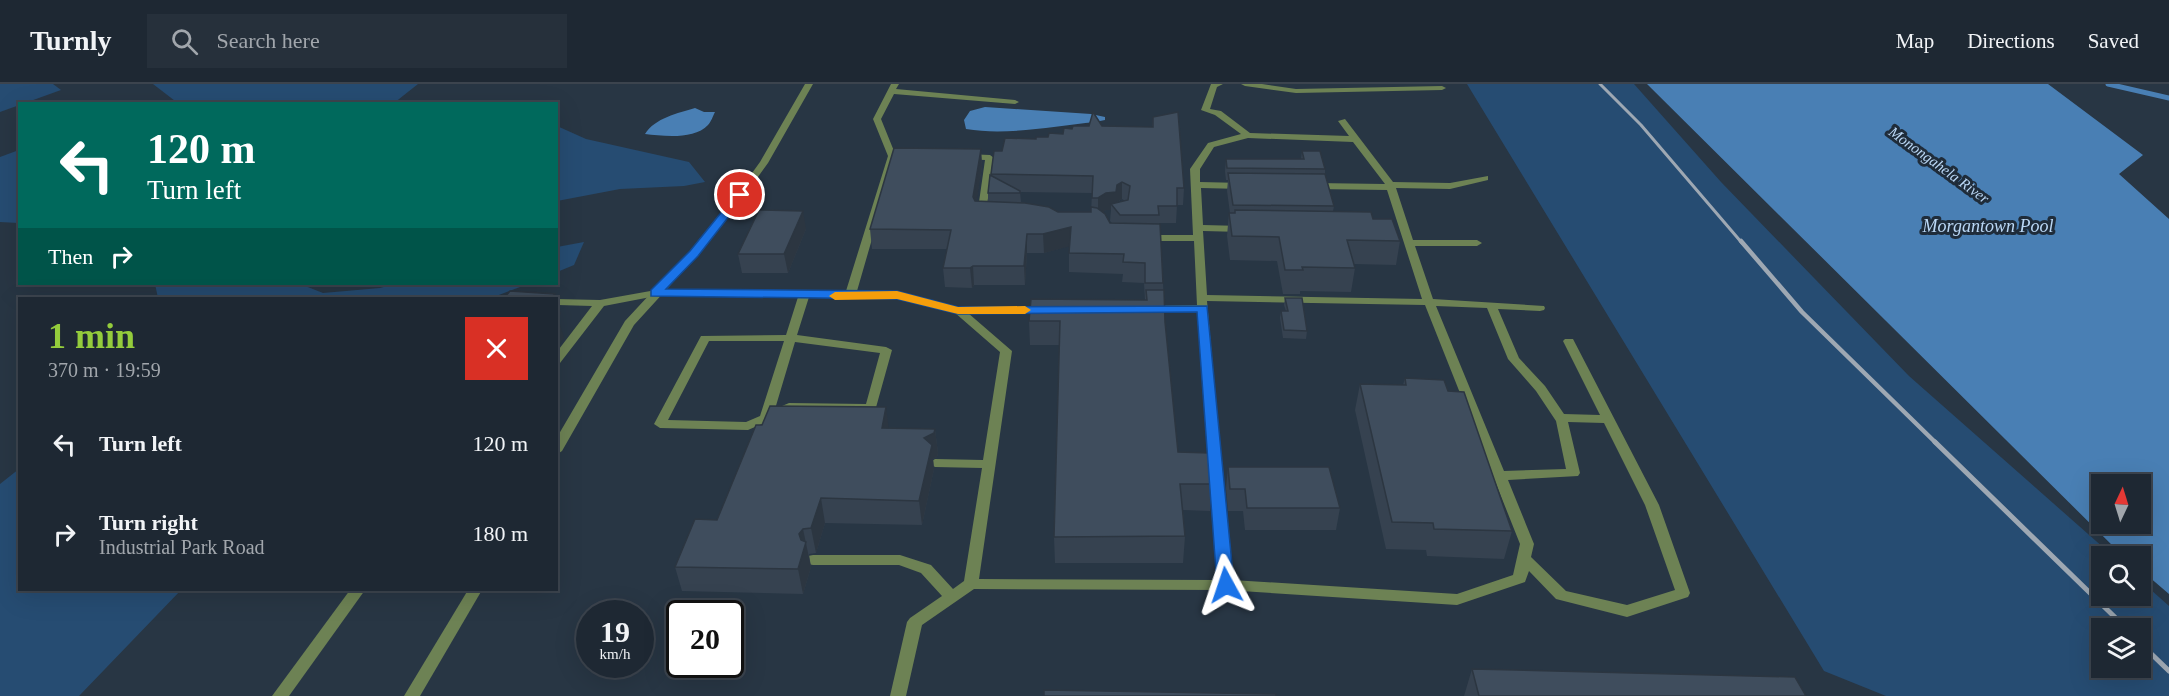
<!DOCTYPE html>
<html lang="en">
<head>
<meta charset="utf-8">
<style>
  :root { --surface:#1e2833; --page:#26303b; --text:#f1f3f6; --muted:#a1a6ac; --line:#3c444e; --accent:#94cc3c }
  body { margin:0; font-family:"Times New Roman",serif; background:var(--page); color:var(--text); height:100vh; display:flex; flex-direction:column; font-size:22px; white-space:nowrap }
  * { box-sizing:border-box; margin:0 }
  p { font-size:20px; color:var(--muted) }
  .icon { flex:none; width:33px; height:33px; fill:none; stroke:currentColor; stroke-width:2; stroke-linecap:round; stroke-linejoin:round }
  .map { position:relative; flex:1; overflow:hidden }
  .side { position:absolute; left:18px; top:213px; width:540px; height:294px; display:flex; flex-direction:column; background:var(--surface); border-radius:0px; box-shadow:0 6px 24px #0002,0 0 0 2px var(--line) }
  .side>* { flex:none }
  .guide { position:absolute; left:18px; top:18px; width:540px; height:183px; border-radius:0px; box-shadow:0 6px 24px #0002,0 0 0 2px var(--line); background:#00695c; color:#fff; overflow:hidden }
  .needle { width:39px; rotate:4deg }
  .tools { position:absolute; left:2091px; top:390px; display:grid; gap:12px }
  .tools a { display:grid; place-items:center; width:60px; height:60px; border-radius:0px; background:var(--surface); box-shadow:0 6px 24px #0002,0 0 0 2px var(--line); font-size:30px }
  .speed { position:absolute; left:576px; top:516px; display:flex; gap:12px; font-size:30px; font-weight:700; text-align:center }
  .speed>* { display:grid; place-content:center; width:78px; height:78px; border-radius:50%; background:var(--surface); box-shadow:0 6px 24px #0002,0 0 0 2px var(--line); line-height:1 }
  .speed small { font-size:15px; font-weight:400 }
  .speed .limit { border:3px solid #111; border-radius:9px; background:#fff; color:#111 }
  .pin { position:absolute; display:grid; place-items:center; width:51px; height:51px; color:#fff; margin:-26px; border:3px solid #fff; border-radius:50%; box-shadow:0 2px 6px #0007 }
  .me { position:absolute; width:66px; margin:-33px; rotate:355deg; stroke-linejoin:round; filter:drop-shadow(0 0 4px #0008) }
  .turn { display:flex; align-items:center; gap:21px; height:126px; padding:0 30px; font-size:27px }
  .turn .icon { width:78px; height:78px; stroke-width:2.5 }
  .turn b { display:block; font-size:42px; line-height:51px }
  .then { display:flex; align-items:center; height:57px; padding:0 30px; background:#0003; gap:12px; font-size:22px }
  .round { display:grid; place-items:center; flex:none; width:63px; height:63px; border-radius:0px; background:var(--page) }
  .head { display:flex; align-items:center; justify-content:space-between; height:102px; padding:0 30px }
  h1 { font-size:36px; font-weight:700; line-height:45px; color:var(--accent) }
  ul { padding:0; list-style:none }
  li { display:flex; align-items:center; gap:18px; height:90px; padding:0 30px }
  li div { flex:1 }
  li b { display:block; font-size:22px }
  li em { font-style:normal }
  header { display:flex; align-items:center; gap:36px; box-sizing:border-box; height:84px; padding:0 30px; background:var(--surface); border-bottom:2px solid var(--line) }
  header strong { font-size:28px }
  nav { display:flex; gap:33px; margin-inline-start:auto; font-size:21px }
  .search { width:420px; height:54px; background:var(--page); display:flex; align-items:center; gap:15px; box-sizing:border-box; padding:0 21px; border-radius:0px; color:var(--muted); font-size:22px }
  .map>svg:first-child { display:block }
  .green { fill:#264c72; fill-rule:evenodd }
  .water { fill:#497fb4; fill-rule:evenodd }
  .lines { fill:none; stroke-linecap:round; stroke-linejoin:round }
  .stream { stroke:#497fb4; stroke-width:5 }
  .lane { fill:#6d8254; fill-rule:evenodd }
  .street { fill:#6d8254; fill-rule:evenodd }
  .rail-far2 { stroke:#9ea8b3; stroke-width:3 }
  .rail-far1 { stroke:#9ea8b3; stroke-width:4.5 }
  .rail { stroke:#9ea8b3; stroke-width:5 }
  .wall { fill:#364250; fill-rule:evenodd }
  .shaded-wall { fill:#2c3641 }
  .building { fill:#3f4d5d; stroke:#2c3641; stroke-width:1.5 }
  .route { fill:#1a73e8; stroke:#114b97; stroke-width:1.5 }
  .slow { fill:#f59e0b }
  .labels { text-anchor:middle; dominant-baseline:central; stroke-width:6; stroke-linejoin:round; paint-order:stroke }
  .far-water-label { font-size:15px; font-style:italic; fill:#bad7f5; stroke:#1f2c3a }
  .water-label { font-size:18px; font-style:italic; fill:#bad7f5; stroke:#1f2c3a }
</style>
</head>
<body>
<header>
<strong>Turnly</strong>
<div class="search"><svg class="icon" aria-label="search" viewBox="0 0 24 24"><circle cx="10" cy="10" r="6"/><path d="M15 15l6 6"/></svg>Search here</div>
<nav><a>Map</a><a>Directions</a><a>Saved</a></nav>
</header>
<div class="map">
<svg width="2169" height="612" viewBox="0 0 2169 612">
  <rect width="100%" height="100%" fill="#283644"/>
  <g class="green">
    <path d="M0,0h53l8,6 -61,22z"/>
    <path d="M153,0h265l-24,19 -215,1z"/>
    <path d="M1467,0h167l87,98 188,194 204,180h-11v40h38l1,-15 28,25v90h-283l-62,-25zM2140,544v40h-38v-40z"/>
    <path d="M557,42l29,13 103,23 16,20 -21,4 -64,3 -63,12z"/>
    <path d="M19,66v73l-19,-1v-65z"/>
    <path d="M584,158l-10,23 -17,7v-25z"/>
    <path d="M155,200h145l23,9 57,-5 15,-4h133l-37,14h-333z"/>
    <path d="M19,385l1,121h161l-102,106h-79v-212z"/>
  </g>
  <g class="water">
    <path d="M1647,0h401l95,71 -24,19 50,45v375l-28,-24 -1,-14h-16l-3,-2zM2102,400h38v40h-38z"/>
    <path d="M985,23l106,7 14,3v3l-10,2c-42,4 -88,14 -129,7l-2,-9 6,-9z"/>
    <path d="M695,24l9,4h11c-2,4 -4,10 -7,13 -14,15 -45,11 -63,9 10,-16 33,-21 50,-26z"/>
  </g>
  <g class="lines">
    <path class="stream" d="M2108,0l61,14"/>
    <g class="lane">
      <path d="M891,0h8l-3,5 119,11 4,2 -4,2 -121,-10 -13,25 15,37 -39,135 40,1 61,15h86l5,3 -5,3h-76l44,38 -33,228 238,1 -19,-269 -49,1 -5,-3 5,-3 48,-1 -3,-64h-48l-5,-3 5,-3h47l-3,-66 18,-26 33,-9 -26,-19 -14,-5 10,-26h12l-6,3 -7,22 11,2 29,22 99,3 -11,-15 7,-2 48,63 57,1 38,-7v4l-38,9 -54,-1 17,52h64l5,3 -5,3h-62l18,53 111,7 1,2 -1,2 -4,1 -42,-2 21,49 26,28 19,28 36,1 -37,-74 2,-2h8l86,166 31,88 -2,4 -61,20 -71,-18 -27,-28 -4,11 -68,23 -232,-15 -251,-1 -52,36 -16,71h-16l17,-74 3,-4 32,-22 -21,-23 -22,-8h-86l-5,-1 -2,-4 2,-4 5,-1h87l31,10 22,24 11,-8 18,-113 -47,-1 -6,-4 6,-4 48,1 17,-108 -46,-40 -57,-14 -88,-1 -12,38 89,12 6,3 -17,61h-84l-43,19 -88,-2 -6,-4 47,-88 85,-1 12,-38 -142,-1 -52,10 -44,57 -4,1v-11l36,-47 -34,-1 -2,-6 44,1 56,-10 190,1 42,-135 -15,-37zM1248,54l105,4 32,42 -71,-1 -5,3 5,3 73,1 35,109 -215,-4 -4,-64 39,1 5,-3 -5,-3 -39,-1 -2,-37 42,1 5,-3 -5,-3 -43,-1v-13l14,-22zM1207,217l218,4 95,239 -7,31 -56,19 -225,-14zM1436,222l51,2 21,51 28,32 20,30 10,48 -62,2zM709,257h75l-24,75 -14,6 -78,-2zM795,258l85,11 -14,51 -77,-1 -14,6zM1568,338l36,1 41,82 30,85 -48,15 -61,-14 -35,-34 3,-13 -26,-64 70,-4 2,-3z"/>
      <path d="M1241,0h21l34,5 146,-3 4,2 -4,2 -146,3 -51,-7z"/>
      <path d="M965,70l25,1 4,3 -9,60 -3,1 -5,-3 8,-56 -23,-1 -1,-2z"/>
      <path d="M350,506h15l-76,106h-17z"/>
    </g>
    <g class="street">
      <path d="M805,0h8l-45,79 -36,50 -34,42 -64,70 -72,126 -6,4v-16l69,-118 65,-70 36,-42 34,-47z"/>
      <path d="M468,506h14l-62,106h-16z"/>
    </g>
    <path class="rail-far2" d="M1600,0l41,41 101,118"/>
    <path class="rail-far1" d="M1741,157l61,71 134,131"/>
    <g class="rail">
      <path d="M1935,358l191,186"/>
      <path d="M2140,559l29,28"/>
    </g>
  </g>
  <g class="wall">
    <path d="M1153,33l31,71 -1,17h-6l-1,18h-17v1l4,59 2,39 13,130 34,32 -2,27 -27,-1 2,26 -2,27h-128l-1,-26 6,-192h-30l-1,-24 116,-21 -1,-17 -22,-1 1,-8 -54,-2v-26l-25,7h-17l-2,32h-51l-2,3 -27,-1 -2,-19 4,-19h-75l-2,-20 111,-80 1,18 -6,34h12v-8l6,-42h8l34,-12 27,-5 9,-5 30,-3 50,1zM1020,108l72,1 -1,19h-33l-37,-10zM1122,115l3,2 -8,2v-1zM1106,126h5l-1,11 2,2h-2l-7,-11z"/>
    <path d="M1302,67l23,18v5l9,32 -1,5 40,8 27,22 -4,24 -42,-1 1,4 -4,24 -51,-1v3h-17l-6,-33 -47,-1 -3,-24 2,-23h1l-3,-22 1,-11h-2l-1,-9 1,-12h75z"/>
    <path d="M806,145l-18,44h-46l-4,-19z"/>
    <path d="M1285,214l22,33 -1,8 -23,-1 -3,-20 1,-7h5l-2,-6z"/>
    <path d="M1405,294l43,13 64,140 -8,28 -77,-3 -1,-6 -40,-1 -31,-139 5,-26 43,1z"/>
    <path d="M889,344l46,1 3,24 -1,4 -4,2 1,10 -12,56 -97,-2 -9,30 -7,1 2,13 -8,27 -121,-3 -7,-24z"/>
    <path d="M1228,383l112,41 -4,22h-91l-2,-19h-15l-2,-23z"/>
    <path d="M1472,585l334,27h-342z"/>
  </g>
  <g class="shaded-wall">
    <path d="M981,65l1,18 -8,49 -1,-19z"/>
    <path d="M1122,98v17l-5,3 -1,7 -5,-5v6h-5l-8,6v-18z"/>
    <path d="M803,127l3,18 -18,44 -4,-19z"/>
    <path d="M1071,143v19l-27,7 -1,-19z"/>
    <path d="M1027,150v19l-2,32 -1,-19z"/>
    <path d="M973,182l1,19 -2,3 -2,-20z"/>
    <path d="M556,215l5,15 -5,5z"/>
    <path d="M558,234l6,20 -8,11v-29z"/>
    <path d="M886,323l3,23 -7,-2z"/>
    <path d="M935,345l3,24 -1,4 -4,2 1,10 -12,56 -3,-24 5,-63z"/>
    <path d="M821,414l4,25 -9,30 -5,-25z"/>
    <path d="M803,445l8,38 -8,27 -5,-25 1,-35z"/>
  </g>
  <g class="building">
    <path d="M1093,28l9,14 51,1v-10l25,-5 6,76h-7v18h-19l1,9h-39l-9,-11 17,-4 2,-14 -8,-4 -5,3 -1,7 -10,1 -8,5h-6l1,-22 -102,-2 3,-23h8l3,-13 31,1v-2h12l1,-4 14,1 1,-6 8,1 1,-3h16z"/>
    <path d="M894,64l87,1 -8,48 2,4 50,2 24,4 9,5h33v-5l6,1 8,6 5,9 50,1 3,59h-18v-20l-22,-1 1,-8 -55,-1 2,-26 -28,7h-16l-3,32h-51l-3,2h-27l8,-38 -81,-1z"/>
    <path d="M1302,67h18l5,18 -98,-1 -1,-9h78z"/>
    <path d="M1228,89l97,1 9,32 -101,-1z"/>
    <path d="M990,91l30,16v2h-32z"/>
    <path d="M759,126l44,1 -19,43h-46z"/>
    <path d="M1235,126l136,2 2,7h19l8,22 -53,-1 8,28 -53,-1 1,3h-18l-6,-33 -47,-1 -3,-23h6z"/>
    <path d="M1146,206h18l1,32 13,130 32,1 2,31h-32l5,52 -131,1 6,-216h-31l2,-22 116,1z"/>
    <path d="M510,207l45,3 -4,4h-47z"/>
    <path d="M1285,214h17l5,33 -23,-1 -3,-19h7z"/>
    <path d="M1405,294l39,2 4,11 16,1 48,139 -78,-2 -1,-6 -41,-1 -32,-138 46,1z"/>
    <path d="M770,322l116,1 -4,21 53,1 -1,4 -10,5 8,7 -13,56 -98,-3 -10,30 -8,1 -4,5 2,6 5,2 -8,27 -123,-2 20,-48 22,1 39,-95h6z"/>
    <path d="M1228,383h101l11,41h-93l-2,-19h-15z"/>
    <path d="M1472,585l323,8 11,19h-327z"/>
    <path d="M1044,606l232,4v2h-232z"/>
  </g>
  <path class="route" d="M740,108l4,1v4l-46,59 -32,33 231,2 61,16 249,-1 27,279 -3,5h-11l-3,-5 -20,-273 -239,2 -61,-15 -246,-3v-6l39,-39 47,-58z"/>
  <path class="slow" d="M897,207l61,16 67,-1 6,4 -6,4h-67l-61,-15 -62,1 -6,-4 6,-4z"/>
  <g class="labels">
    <g class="far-water-label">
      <text transform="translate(1939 81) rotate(36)">Monongahela River</text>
    </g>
    <g class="water-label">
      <text x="1988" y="142">Morgantown Pool</text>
    </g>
  </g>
</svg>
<div class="tools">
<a><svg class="needle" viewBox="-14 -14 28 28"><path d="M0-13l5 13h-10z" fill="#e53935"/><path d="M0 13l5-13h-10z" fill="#a1a6ac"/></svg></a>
<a><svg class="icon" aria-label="search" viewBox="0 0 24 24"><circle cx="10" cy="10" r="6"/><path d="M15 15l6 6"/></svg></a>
<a><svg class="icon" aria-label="layers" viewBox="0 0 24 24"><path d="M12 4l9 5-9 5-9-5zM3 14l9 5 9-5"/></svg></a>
</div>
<div class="speed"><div>19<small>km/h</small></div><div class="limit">20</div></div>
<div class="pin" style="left:740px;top:111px;background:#d93025"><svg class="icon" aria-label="arrive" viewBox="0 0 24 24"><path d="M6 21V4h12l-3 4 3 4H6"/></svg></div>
<svg class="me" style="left:1226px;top:501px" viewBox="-20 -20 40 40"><path d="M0-17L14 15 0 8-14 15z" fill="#1a73e8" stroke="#fff" stroke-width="4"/></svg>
<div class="guide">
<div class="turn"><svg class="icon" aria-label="left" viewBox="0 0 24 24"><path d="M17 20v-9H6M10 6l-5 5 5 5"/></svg><div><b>120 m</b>Turn left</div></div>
<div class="then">Then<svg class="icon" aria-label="right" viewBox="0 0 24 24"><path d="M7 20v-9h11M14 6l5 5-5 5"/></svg></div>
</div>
<section class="side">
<div class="head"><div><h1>1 min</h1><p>370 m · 19:59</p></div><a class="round" style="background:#d93025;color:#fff"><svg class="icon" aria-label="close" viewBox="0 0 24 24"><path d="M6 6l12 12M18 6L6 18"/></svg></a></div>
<ul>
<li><svg class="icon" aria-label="left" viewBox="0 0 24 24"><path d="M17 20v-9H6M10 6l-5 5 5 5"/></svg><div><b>Turn left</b></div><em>120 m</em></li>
<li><svg class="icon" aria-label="right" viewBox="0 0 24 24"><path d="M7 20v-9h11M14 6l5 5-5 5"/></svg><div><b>Turn right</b><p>Industrial Park Road</p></div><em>180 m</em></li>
</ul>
</section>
</div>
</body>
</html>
